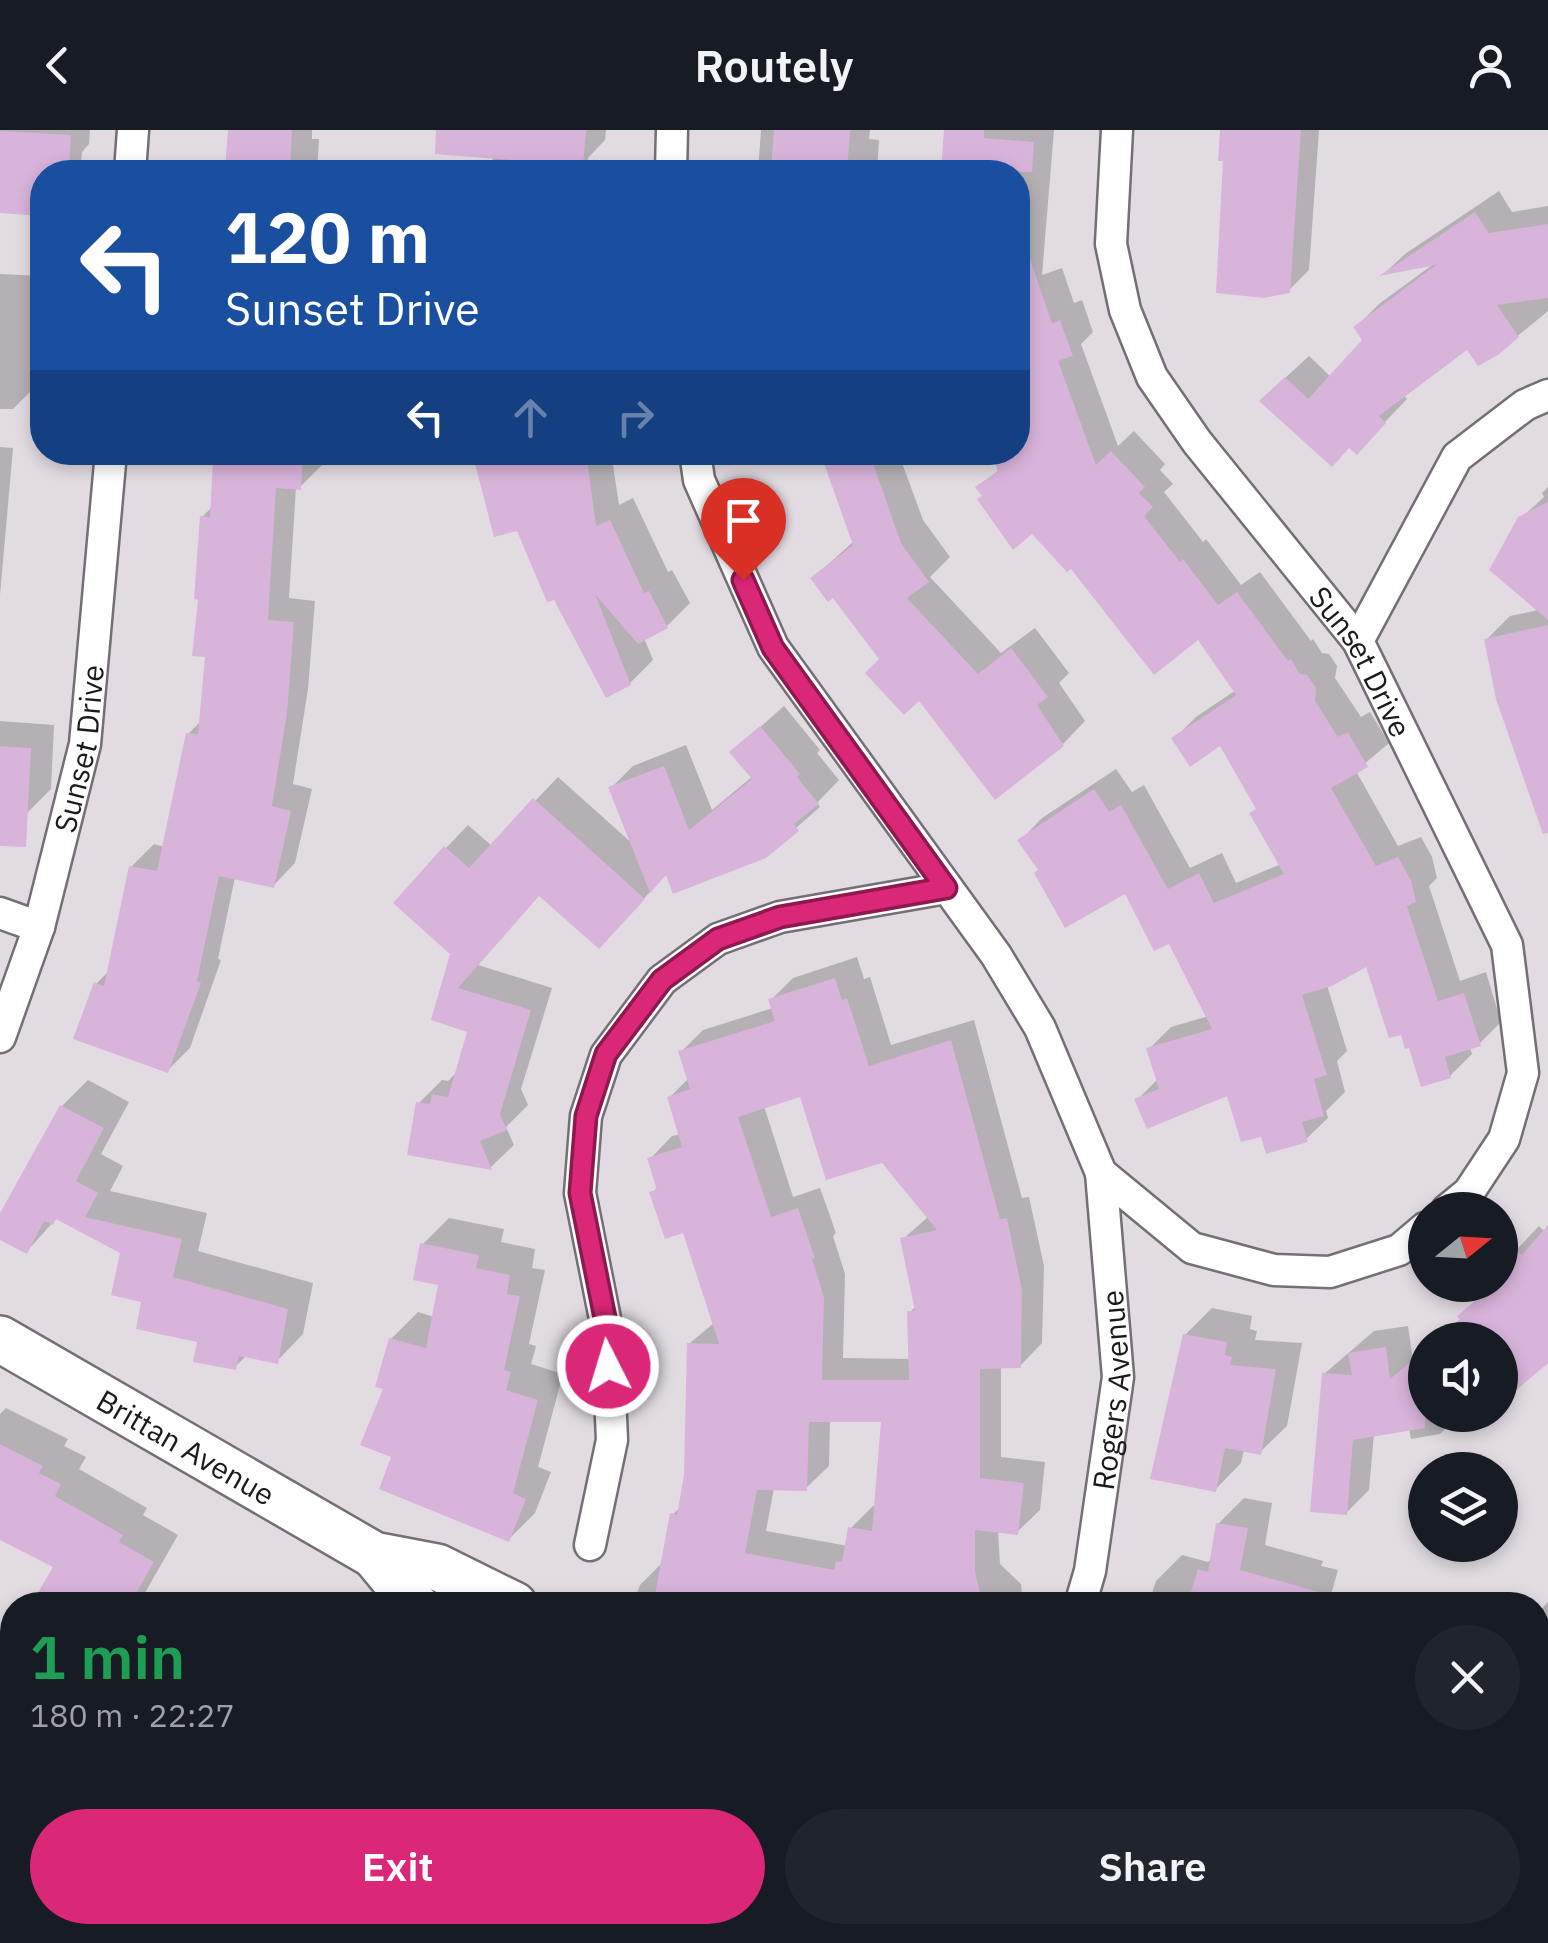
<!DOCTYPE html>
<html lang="en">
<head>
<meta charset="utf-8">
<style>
  :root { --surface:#171b24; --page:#20242c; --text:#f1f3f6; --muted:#9ea1a6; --accent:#db2777 }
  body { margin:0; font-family:"IBM Plex Sans",sans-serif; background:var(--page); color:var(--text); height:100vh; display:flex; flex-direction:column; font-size:38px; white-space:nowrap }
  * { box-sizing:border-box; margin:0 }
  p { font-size:32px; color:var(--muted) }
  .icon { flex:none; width:55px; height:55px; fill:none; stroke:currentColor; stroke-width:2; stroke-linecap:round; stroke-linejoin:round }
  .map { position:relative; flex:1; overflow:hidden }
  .drawer { position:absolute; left:0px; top:1462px; width:1550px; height:352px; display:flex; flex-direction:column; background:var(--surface); border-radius:40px 40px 0 0; box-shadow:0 5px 15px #0003 }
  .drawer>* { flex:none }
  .guide { position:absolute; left:30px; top:30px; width:1000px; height:305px; border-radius:40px; box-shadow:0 5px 15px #0003; background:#1a4fa0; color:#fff; overflow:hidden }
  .needle { width:65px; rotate:72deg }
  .fabs { position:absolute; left:1408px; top:1062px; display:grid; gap:20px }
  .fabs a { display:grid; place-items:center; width:110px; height:110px; border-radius:50%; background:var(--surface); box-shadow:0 5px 15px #0003; font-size:50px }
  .pin { position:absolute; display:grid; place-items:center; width:85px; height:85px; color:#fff; margin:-102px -42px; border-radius:50% 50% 50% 0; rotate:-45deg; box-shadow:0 0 10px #0007 }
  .pin .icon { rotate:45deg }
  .me { position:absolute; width:110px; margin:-55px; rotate:355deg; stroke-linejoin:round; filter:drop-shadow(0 0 8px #0008) }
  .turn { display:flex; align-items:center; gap:35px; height:210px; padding:0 30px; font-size:45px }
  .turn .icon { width:130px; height:130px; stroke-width:2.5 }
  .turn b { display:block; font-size:70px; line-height:85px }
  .lanes { display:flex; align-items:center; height:95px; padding:0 30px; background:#0003; justify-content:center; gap:50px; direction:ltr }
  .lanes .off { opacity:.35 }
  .round { display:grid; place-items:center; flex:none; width:105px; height:105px; border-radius:52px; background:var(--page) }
  .head { display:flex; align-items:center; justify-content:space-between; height:170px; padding:0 30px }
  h1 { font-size:60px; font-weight:600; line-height:75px; color:#1e9e55 }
  .button { display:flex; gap:20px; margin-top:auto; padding:20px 30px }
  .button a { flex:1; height:115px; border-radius:60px; background:var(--accent); color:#fff; font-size:40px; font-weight:600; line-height:115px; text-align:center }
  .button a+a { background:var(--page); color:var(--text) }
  header { display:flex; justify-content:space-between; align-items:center; height:130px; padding:0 30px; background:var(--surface); font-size:45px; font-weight:600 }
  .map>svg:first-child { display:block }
  .shadow { fill:#0003; fill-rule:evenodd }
  .building { fill:#d8b3da; fill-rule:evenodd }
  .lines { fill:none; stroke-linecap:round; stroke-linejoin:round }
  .lane-casing { stroke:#746f74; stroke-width:20 }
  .street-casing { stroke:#746f74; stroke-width:35 }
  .secondary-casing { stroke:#746f74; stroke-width:50 }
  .path { stroke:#7b777b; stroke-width:6; stroke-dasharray:2.5 8; stroke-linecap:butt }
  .lane { stroke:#fff; stroke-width:15 }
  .street { stroke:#fff; stroke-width:30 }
  .secondary { stroke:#fff; stroke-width:45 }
  .route-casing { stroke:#8e194d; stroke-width:25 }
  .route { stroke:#db2777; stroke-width:18 }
  .labels { text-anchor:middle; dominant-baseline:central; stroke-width:10; stroke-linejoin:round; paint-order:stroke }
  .street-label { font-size:30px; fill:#1b191c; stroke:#e2dce2 }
</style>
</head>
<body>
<header><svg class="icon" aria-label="back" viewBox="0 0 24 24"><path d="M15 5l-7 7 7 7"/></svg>Routely<svg class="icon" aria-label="person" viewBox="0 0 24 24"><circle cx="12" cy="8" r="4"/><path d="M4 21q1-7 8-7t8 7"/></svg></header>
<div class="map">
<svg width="1548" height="1813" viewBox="0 0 1548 1813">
  <rect width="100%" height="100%" fill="#e2dce2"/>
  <g class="shadow">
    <path d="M0,0h90l-1,14 -7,8 -2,20h-38v42l-42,-3z"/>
    <path d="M230,0h82v9h7l-2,33h-90z"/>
    <path d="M495,0h111l-1,10 -17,18 -1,14h-102l7,-6z"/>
    <path d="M761,0h109l-1,9 10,1 -2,32h-119z"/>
    <path d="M946,0h108l-12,145 20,-7 12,35 8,-3 11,32 -12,12 37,102 16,-15 31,33 -5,6 13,14 -9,8 39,50 3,-3 35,46 19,-13 51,69 2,-2 9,14 7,1 8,12 -2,12 26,39 9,-5 19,31 -33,28 42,75 23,-9 11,20 5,21 -8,8 31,95 26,-9 15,50 -22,22 -9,3 2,7 -22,22 -40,-31 -43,-82 -40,22 20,66 -10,10 8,31 -19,19 2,7 -22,21 -43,-5 -34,-42 -92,8 21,-21 -9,-30 22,-22 38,-11 -39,-75 -44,-51 -85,-20 -20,-30 21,-22 74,-49 16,23 12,-7 46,83 32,-15 14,30 45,-19 -23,-56 -37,-65 -47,-4 22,-22 40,-27 -38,-53 -127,-72 -92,-77 39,-36v-280h-75z"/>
    <path d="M1222,0h97l-10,140 -21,21 -62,-132z"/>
    <path d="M1499,61l13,21 36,-6v105l-51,42 -29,-7 -65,49 4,4 -50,52 -72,-73 24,-22 22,21 35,-37 -10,-13 23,-23 56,-41 -49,9 19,-18z"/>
    <path d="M0,144l42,2 -3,107 -26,26h-13z"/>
    <path d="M0,317l13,1 -13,147z"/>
    <path d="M216,322h107l-1,13 -22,22h-4l-7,111 26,3 -7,88 -15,95 19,5 -17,74 -22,23 -38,-9 -17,82 3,1 -31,88 -22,22 -72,-86 14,-14 21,-103 23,-23 11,3 23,-113 13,-13 7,-66 -7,-58 1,-80 11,-11z"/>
    <path d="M472,322h139l8,53 14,-7 35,74 4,-2 18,33 -23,23 -23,12 9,22 -23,23 -111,-155 -23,6z"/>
    <path d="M822,322h76l25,68 27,37 -20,20 71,76 34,-25 34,45 -10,10 26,38 -22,23 -144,-47 -37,-38 -49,-64 -20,-17 41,-37z"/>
    <path d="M1548,357v80l-28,-48 24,-22 -2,-4z"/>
    <path d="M1548,478v198l-62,-166 24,-24z"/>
    <path d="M784,576l36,44 -3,3 22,27 -22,23 3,4 -55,48 -97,17 -46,51 -82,-29 -62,71 74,23 -31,101 7,16 -22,22 8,18 -23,22 -81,-14 9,-50 23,-23 6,1 10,-10 12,-41 -36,-12 19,-65 -7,-105 22,-23 24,21 66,-69 76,68 -23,-57 22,-22 53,-21 26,65 41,-34 -21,-24z"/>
    <path d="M0,591l54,4 -3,64 -24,24 -27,-1z"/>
    <path d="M857,827l7,22 6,-2 21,68 83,-25 48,178 7,-1 15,69 -2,77 -22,23h-19v91l44,5 -5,48 -23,22 -19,-2 2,34 21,20 1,13 -2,8h-387l7,-20 24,-24 9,-47 8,-7 6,-32 2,-131 26,-22 -31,-92 -32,-37 7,-7 -9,-27 22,-23 9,-2 -11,-37 19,-19 -8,-26 22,-22 70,-22 -2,-8 22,-22zM801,964l82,66 46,56 -26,23 14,66 -7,7 1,47 -68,-1 2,-84 -12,-38 3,-3 -16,-45 -27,9 -29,-91zM830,1289l54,1 -8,86h-3l-22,22 -3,18 -82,-15 8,-43h32l23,-22z"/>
    <path d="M88,950l41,22 -28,52 22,12 -13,25 97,22 -9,38 115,32 -10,51 -26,27 -30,-6 -12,12 -91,-67 -21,-48 -67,-33 -29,32 -27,-14v-14l62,-117z"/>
    <path d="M449,1088l55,11 -3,13 34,7 -3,19 13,2 -16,74 7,2 -5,18 32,10 -25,93 13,5 -16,41 -26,26 -114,-83 -9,-68 5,-49 27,-27 16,5 7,-34 -18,-39z"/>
    <path d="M1539,1096l6,6 3,-3v129l-48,43v-61h-64l26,-22 22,-25 9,-8h7v-18z"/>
    <path d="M1212,1178l40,8 -2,13 7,2 -2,9 47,3 -15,83 -27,26 -16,-3 -3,14 -26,27 -30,-155z"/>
    <path d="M1408,1196l5,34 12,-11v66h34l-19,19 -29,5 -2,-11 -35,6 -5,56 -23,23 -22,-139 50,-43z"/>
    <path d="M6,1278l62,31 -4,7 22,11 -7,12 68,39 -4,7 35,20 -40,70h-86l4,-39 -56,-29v-123z"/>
    <path d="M1244,1368l28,5 -7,42 58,16 -2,5 17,4 -10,35h-180l8,-24 26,-26 26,7 5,-5 5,-33z"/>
    <path d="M1548,1472v38l-10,-11v-16z"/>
    <path d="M1548,1531v87l-10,14v-89z"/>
    <path d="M80,1802h39l-10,11h-11z"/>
    <path d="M221,1802h104l-6,11h-118l11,-10 7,4z"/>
    <path d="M550,1802h21l19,11h-50z"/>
    <path d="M15,1806l12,7h-19z"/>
  </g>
  <g class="building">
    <path d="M228,0h64l-2,42h-65z"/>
    <path d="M436,0h150l-3,36 -148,-12z"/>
    <path d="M774,0h76l-3,42h-70v-3l-6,-1z"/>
    <path d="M944,0h40v8l50,4 -2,30h-91z"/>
    <path d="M1220,0h81l-11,163 -26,5 -48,-5 7,-132h-5z"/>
    <path d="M0,1l71,4 -2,33h-7l-1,4h-19v44l-42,-3z"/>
    <path d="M1475,82l14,21 59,-9v74l-51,7 22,32 -21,18 -20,11 -11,-16 -88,66 7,7 -29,32 -8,-7 -17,19 -73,-66 26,-24 23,22 54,-59 -9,-13 83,-62 -57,11z"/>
    <path d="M1023,108l29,86 8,-4 13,36 -15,5 38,104 15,-14 34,36 -6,6 14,14 -9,9 36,46 3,-3 35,46 19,-13 51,69 3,-2 9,15 7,1 9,13 -1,13 23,36 10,-5 20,35 -37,21 45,78 22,-9 13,23 5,22 -9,4 31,95 26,-8 17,53 -36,11 6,21 -30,9 -12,-39 -4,1 -4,-14 -12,3 -23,-71 -34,19 -30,9 25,80 -13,4 10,37 -22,6 6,20 -42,12 -5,-17 -20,5 -14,-46 -80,33 -13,-30 25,-10 -13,-41 66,-19 -43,-85 -15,7 -29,-57 -60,34 -31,-55 4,-3 -21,-30 77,-51 15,23 12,-7 47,84 31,-16 15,30 70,-29 -35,-61 7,-4 -36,-63 -30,21 -19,-29 65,-43 -38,-55 -44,35 -83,-106 -4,3 -35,-38 -19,16 -36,-51 5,-3 -7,-9 23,-16 -7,-19h27v-213z"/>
    <path d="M222,322h81l-2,38 -25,-2 -8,132 26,2 -7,91 -15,93 19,5 -17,77 -55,-12 -22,105 4,2 -33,90 -95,-34 21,-57 10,4 25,-120 28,5 29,-138 12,1 7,-77 -13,-1 6,-56 -4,-1 6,-83 10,1 3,-57h8z"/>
    <path d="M472,322h114l10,74 14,-6 34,73 5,-2 19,37 -30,16 -43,-50 36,91 -25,13 -52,-98 -7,2 -30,-71 -23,6z"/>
    <path d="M820,322h49l32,91 28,39 -22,16 71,76 33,-26 37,49 -11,8 27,41 -69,54 -76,-99 -15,14 -39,-42 14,-14 -46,-61 -5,4 -18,-24 43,-33z"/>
    <path d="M1548,372v118l-59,-50 29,-53z"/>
    <path d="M1548,495v208l-5,1 -47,-135 -12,-60z"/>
    <path d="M760,596l40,48 -3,3 22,27 -25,20 5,7 -33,27 -93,36 -7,-19 -16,18 -42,-106 56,-21 25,64 63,-51 -23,-27z"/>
    <path d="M0,616l31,2 -5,99 -26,-1z"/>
    <path d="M533,668l112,101 -46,50 -60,-53 -81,92 73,22 -31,104 7,16 -27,11 12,29 -85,-15 9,-53 14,2 2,-10 16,3 19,-65 -36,-12 19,-66 -57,-51 51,-57 25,22z"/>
    <path d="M835,848l7,22 5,-2 22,68 82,-26 49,179 7,-1 15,72 -1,78 -41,1v109l44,5 -6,52 -43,-5v42l8,33h-330l17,-92 7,2 7,-40 3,-132 32,1 -36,-111 -18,6 -16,-47 8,-2 -10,-32 35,-11 -15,-50 23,-8 -12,-38 97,-30 -7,-22zM800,967l26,83 56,-17 55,67 -37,8 15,73h-8l2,69h-87l2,-83 -12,-38 3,-1 -17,-50 -27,9 -33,-100zM809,1292h72l-9,109 -24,-4 -6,35 -6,-1 -2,9 -89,-17 12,-63 50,1z"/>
    <path d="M60,975l44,23 -28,53 22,12 -13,24 97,22 -9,38 115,32 -10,55 -39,-8 -3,14 -43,-8 4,-20 -61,-13 5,-27 -30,-7 9,-42 -64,-34 -3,6 -9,-4 -17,33 -27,-14v-27z"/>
    <path d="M1548,1095v138l-48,41v-64h-63l23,-20 -3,-4 37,-31h6v-50l22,20z"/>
    <path d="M420,1113l59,12 -3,13 34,7 -3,19 13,2 -16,74 7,2 -5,18 32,10 -25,93 13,6 -17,43 -130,-53 12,-32 -31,-12 23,-56 -8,-2 14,-49 37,10 12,-63 -25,-5z"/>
    <path d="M1183,1204l44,8 -2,13 7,2 -2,8 46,4 -15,86 -36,-7 -9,44 -66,-13z"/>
    <path d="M1386,1217l4,32 35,-29v78l-72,12 -6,75 -37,-3 12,-139 30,2 -4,-22z"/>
    <path d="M0,1314l43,22 -4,7 22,11 -6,12 68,39 -4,7 35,20 -25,43h-98l22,-38 -53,-27z"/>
    <path d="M1216,1393l32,5 -8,42 90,25 -1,10h-142l11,-36 10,3z"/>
  </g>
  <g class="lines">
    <defs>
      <path id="lane" d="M613,1802v11"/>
      <g id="street">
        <path id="s1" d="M1117,0l-6,114 14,66 27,67 45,65 161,199 149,304 16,128 -19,66 -35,53 -22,18"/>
        <path d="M130,42l3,-42"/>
        <path d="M671,42l1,-42"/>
        <path d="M695,322l4,28 74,167 223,308 44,73 61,145 91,75 82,22 56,2 69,-22 26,-22"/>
        <path d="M1358,511l99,-184 68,-52 23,-10"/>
        <path d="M0,783l39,14"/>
        <path id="s2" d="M0,907l39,-110 46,-183 26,-292"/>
        <path d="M590,1415l22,-105 -5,-111 -27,-136 6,-77 20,-61 56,-75 56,-41 62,-22 166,-29"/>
        <path id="s3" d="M1080,1475l10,-34 28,-194 -17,-204"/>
        <path d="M0,1665l12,-21"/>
        <path d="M357,1802l1,11"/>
      </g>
      <g id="secondary">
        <path id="s4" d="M0,1209l374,216 63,12 77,38"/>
        <path d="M374,1425l41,50"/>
        <path d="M975,1802l18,11"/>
        <path d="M1110,1802l23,11"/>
        <path d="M1547,1813l1,-2"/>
      </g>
    </defs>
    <use href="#lane" class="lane-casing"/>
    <use href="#street" class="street-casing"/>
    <use href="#secondary" class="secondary-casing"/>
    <g class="path">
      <path d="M1538,1753l10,-14"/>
      <path d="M1495,1813l7,-11"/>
    </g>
    <use href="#lane" class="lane"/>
    <use href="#street" class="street"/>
    <use href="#secondary" class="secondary"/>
  </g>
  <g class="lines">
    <defs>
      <path id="route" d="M608,1236l-1,-38 -27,-135 6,-77 20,-62 56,-74 56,-41 62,-22 166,-29 -173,-240 -30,-68"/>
    </defs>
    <use href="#route" class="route-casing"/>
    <use href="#route" class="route"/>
  </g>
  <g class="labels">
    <g class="street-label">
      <text stroke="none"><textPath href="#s1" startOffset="608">Sunset Drive</textPath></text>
      <text stroke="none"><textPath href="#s2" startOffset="300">Sunset Drive</textPath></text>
      <text stroke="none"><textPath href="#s3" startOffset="218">Rogers Avenue</textPath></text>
      <text stroke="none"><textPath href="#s4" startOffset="215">Brittan Avenue</textPath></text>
    </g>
  </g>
</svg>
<div class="fabs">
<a><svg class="needle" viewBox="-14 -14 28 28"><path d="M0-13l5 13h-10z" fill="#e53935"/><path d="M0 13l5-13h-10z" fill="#9ea1a6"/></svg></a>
<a><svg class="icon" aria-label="sound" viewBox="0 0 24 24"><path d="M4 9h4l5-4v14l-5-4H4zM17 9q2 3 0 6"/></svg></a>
<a><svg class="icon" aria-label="layers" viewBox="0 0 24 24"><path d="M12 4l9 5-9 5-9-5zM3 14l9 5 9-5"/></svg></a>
</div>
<div class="pin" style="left:743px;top:450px;background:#d93025"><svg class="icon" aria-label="arrive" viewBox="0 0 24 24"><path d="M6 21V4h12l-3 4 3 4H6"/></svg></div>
<svg class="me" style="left:608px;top:1236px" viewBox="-20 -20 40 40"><circle r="17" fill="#db2777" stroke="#fff" stroke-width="3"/><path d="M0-11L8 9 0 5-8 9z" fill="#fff"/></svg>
<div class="guide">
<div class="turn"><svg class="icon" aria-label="left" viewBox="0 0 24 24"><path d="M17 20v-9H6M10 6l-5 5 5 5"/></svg><div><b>120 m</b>Sunset Drive</div></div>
<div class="lanes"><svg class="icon" aria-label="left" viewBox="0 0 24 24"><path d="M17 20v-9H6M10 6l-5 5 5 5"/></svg><svg class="icon off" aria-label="ahead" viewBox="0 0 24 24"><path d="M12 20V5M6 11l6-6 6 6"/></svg><svg class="icon off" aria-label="right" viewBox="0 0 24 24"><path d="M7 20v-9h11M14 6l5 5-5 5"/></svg></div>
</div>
<section class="drawer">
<div class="head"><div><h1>1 min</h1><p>180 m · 22:27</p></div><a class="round"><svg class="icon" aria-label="close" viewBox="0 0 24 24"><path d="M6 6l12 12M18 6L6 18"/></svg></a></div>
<div class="button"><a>Exit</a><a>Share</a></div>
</section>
</div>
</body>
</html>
